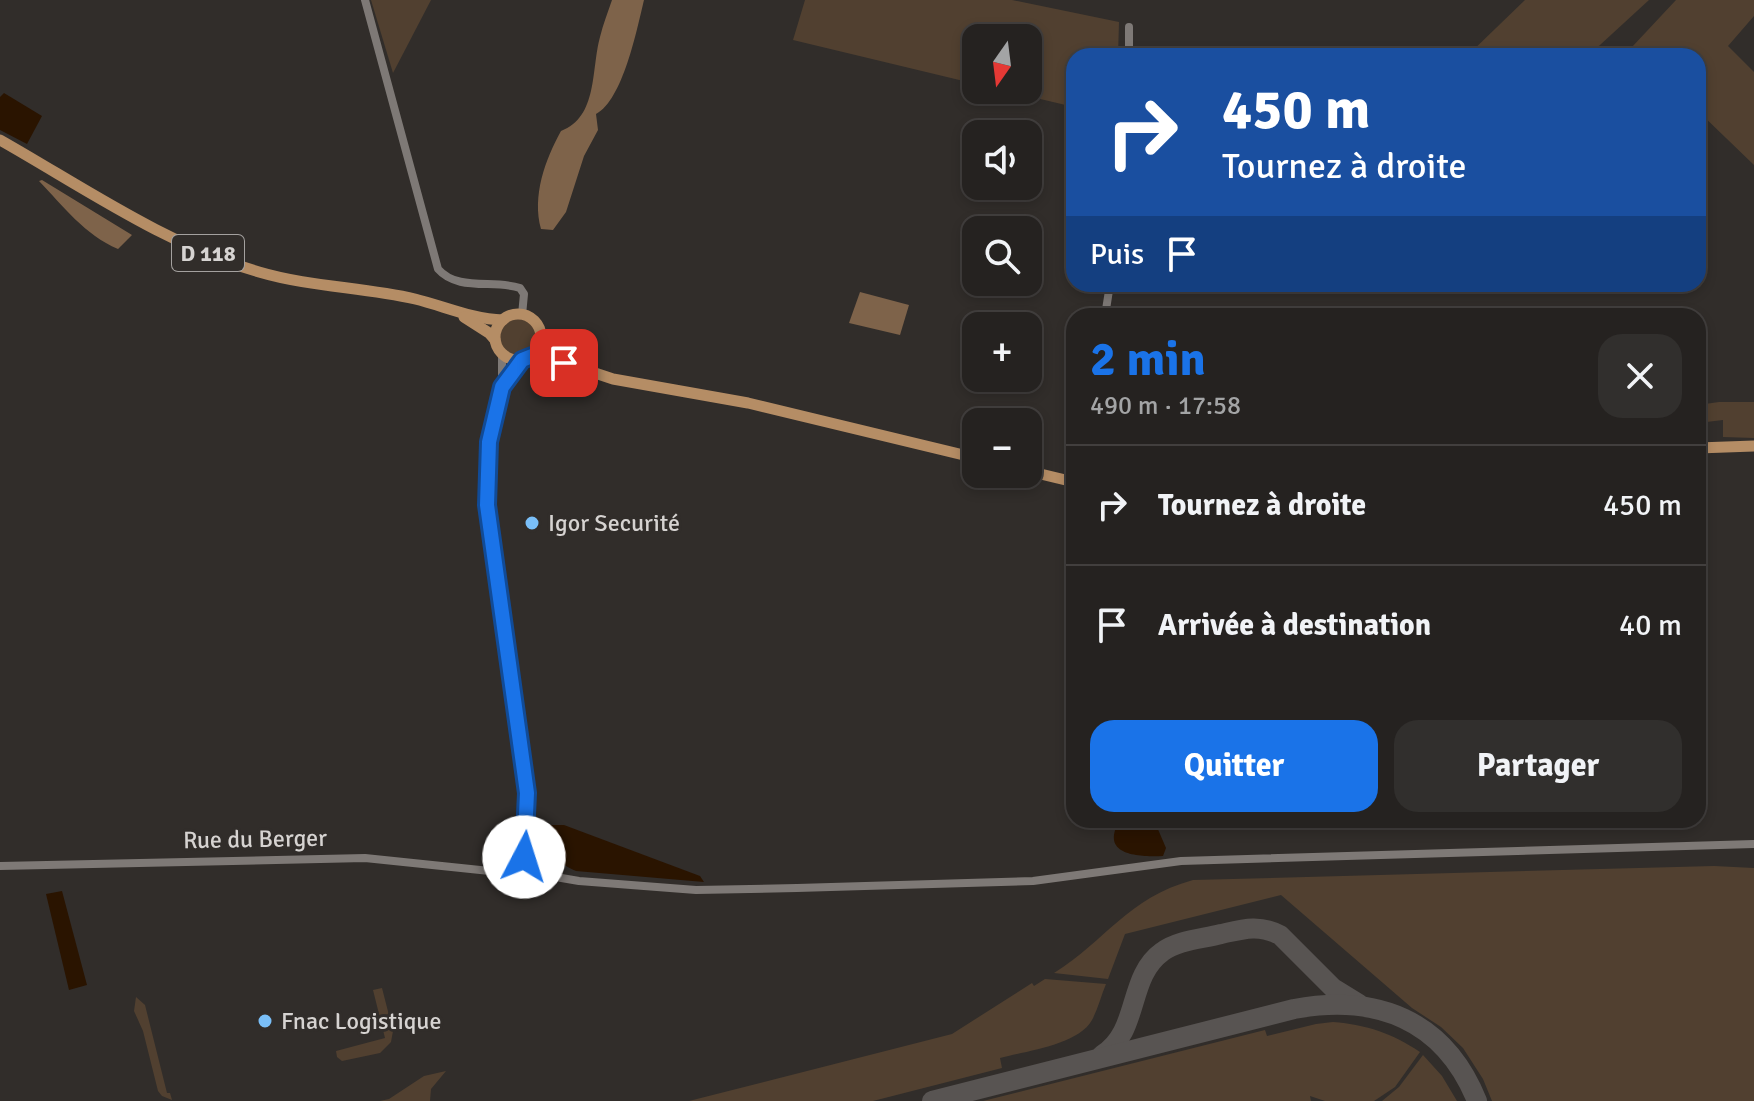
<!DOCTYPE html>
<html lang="fr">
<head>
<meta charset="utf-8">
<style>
  :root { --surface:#252220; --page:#312f2d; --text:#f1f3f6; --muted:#a3a4a5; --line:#423f3e; --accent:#1a73e8 }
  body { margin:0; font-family:Signika,sans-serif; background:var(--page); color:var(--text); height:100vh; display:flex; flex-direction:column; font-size:30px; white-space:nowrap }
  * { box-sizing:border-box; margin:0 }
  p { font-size:26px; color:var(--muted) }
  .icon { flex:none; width:44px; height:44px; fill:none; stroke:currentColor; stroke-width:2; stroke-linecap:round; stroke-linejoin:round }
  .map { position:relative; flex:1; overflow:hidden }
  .side { position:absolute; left:1066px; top:308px; width:640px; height:520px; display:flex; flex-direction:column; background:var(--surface); border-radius:24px; box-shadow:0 4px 12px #0003,0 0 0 2px var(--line) }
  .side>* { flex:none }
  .hud { position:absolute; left:1066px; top:48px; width:640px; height:244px; border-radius:24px; box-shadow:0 4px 12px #0003,0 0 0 2px var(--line); background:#1a4fa0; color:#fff; overflow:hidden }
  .needle { width:52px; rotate:194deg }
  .buttons { position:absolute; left:962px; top:24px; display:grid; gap:16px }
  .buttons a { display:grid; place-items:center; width:80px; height:80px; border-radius:16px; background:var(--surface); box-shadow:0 4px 12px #0003,0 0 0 2px var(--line); font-size:40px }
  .pin { position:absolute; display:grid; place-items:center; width:68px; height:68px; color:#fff; margin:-34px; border-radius:16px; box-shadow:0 4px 12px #0006 }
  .me { position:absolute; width:88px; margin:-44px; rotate:5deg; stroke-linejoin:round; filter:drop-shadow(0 0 6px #0008) }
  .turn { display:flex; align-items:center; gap:28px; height:168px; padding:0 24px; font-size:36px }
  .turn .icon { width:104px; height:104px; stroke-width:2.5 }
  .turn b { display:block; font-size:56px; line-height:68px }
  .then { display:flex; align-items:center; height:76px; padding:0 24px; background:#0003; gap:16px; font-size:30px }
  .round { display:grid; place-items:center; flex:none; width:84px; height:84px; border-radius:24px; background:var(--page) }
  .overview { display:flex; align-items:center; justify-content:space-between; height:136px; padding:0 24px }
  h1 { font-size:48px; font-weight:800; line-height:60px; color:var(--accent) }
  .primary-button { display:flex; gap:16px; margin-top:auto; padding:16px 24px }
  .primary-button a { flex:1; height:92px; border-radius:24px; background:var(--accent); color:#fff; font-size:32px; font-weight:800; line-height:92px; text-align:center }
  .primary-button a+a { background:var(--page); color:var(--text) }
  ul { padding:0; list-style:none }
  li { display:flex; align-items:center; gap:24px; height:120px; padding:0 24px; border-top:2px solid var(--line) }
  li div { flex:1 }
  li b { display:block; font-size:30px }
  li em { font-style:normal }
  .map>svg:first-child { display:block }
  .green { fill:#514030 }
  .forest { fill:#7e634a }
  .water { fill:#2a1400 }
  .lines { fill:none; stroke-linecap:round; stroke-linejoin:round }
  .taxiway { stroke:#585452; stroke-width:20 }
  .minor { stroke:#7e7976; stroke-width:8 }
  .major { stroke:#b58d65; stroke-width:11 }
  .route-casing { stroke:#114b97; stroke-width:20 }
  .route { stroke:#1a73e8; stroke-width:14 }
  .poi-dot { fill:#7abff8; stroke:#312d2a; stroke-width:3 }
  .labels { text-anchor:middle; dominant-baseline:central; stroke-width:6; stroke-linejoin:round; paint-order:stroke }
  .shield { fill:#312d2a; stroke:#a4a19f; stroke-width:2 }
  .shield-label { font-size:22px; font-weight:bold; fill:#d6d3d1 }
  .poi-label { font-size:24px; fill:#d6d3d1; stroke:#312d2a; text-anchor:start }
  .street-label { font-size:24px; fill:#d6d3d1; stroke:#312d2a }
</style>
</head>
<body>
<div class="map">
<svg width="1754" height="1101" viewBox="0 0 1754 1101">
  <rect width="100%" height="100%" fill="#312d2a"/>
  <g class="green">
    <path d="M371,0h60l-38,73z"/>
    <path d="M805,0h207l107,22 -1,34h-44v51l-72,-17h26v-52h-52v46l-183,-44z"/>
    <path d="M1525,0h124l-61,56h-121z"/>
    <path d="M1676,0h78v16l-26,30 26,26v93l-56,-54v-55h-56l-10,-9z"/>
    <circle cx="518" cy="337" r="18"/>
    <path d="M1719,402h35v36l-31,-1v-17l-25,3v-18z"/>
    <path d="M1714,866l40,2v233h-262l-9,-22 -20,-31 -22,-21 -29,-19 -131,-113 -156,39 -17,45 -54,-6c53,-33 73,-75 139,-93z"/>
    <path d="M1045,979l61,5c-5,12 -8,25 -14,36 -14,25 -66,31 -92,38l2,10 -129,33h-184l263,-67 80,-51 2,3z"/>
    <path d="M382,988l11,43 -2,11 -11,11 -38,8 -5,-4 -1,-6 49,-13 -12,-48z"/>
    <path d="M136,997l9,8 22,88h3l2,7 -10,-4 -4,-5 -15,-60 -9,-20z"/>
    <path d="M1333,1022c34,3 59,11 87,30l-25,35 -21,14h-49l-15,-5 1,5h-328l282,-71 2,6 49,-12z"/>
    <path d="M1423,1055l19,21 15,25h-75l17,-14z"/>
    <path d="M446,1071l-15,18 -1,12h-50l9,-2 35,-23z"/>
  </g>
  <g class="forest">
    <path d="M612,0h32c-7,29 -21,100 -48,114l2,16 -14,26 -18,56 -13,18 -12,-1c-9,-33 4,-69 20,-98 37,-14 30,-61 39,-94 3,-13 8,-25 12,-37z"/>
    <path d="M42,180l90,55 -14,14c-33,-14 -55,-43 -79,-68z"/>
    <path d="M860,292l49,13 -9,30 -51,-12z"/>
  </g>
  <g class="water">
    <path d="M4,93l38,23 -15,28 -27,-14v-33z"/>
    <path d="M1120,820h34l12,28 -3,8c-23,1 -65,0 -43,-36z"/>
    <path d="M547,825h17l136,51 4,6 -128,-11c-18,-8 -41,-24 -29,-46z"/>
    <path d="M62,891l25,94 -18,5 -23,-96z"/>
  </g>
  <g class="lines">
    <g class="taxiway">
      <path d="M1102,1055c38,-23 25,-78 60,-103 16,-12 40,-13 59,-18 22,-5 38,-10 59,1l53,53 26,16"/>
      <path d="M932,1101l362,-92c82,-15 150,10 183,92"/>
    </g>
    <g class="minor">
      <path d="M365,0l73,269c20,23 56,10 82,19l4,6 -2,21"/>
      <path d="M1129,27v29"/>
      <path d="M1105,316l5,-32"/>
      <path d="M502,354v32"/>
      <path d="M522,360c-32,40 -34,75 -36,126l41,307 -1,64"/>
      <circle cx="527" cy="875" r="18"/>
      <path d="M0,866l365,-8 144,15"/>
      <path d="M544,875l35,6 117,9 101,-2 236,-7 148,-20 573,-17"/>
    </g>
    <g class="major">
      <path d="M0,140c83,47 166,105 259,132 51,15 104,15 156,27 29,7 57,20 88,21"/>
      <circle cx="518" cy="337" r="23"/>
      <path d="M464,317l25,16 6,7"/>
      <path d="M541,336l8,10 19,14"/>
      <path d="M532,356l21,3 60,20 135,24 228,55"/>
      <path d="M1698,448l56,-2"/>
      <path d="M1028,471l46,11"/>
    </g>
  </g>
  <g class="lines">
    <defs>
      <path id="route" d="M524,857l3,-64 -40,-288 2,-63 13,-55 20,-27 10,-4 32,7"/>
    </defs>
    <use href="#route" class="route-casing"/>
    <use href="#route" class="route"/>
  </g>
  <g class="poi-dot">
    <circle cx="532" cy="523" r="8"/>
    <circle cx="265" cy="1021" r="8"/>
  </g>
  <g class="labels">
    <rect class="shield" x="172" y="235" width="72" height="36" rx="6"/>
    <g class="shield-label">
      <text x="208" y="253">D 118</text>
    </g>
    <g class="poi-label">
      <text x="548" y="523">Igor Securité</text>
      <text x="281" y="1021">Fnac Logistique</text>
    </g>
    <g class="street-label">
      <text transform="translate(255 839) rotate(-1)">Rue du Berger</text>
    </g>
  </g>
</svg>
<div class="buttons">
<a><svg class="needle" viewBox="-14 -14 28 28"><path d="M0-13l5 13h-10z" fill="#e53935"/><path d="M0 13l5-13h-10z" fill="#a3a4a5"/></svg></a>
<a><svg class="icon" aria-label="sound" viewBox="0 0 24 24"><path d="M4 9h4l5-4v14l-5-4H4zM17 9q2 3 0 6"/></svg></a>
<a><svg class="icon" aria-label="search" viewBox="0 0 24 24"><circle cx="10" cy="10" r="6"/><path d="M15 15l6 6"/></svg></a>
<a>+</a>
<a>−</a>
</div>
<div class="pin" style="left:564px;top:363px;background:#d93025"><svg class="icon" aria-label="arrive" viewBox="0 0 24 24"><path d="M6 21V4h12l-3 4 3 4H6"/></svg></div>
<svg class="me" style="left:524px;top:857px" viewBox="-20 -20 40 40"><circle r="19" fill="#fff"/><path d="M0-13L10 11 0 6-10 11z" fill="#1a73e8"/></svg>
<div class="hud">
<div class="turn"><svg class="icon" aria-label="right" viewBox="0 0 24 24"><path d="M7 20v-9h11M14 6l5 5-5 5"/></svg><div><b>450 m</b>Tournez à droite</div></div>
<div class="then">Puis<svg class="icon" aria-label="arrive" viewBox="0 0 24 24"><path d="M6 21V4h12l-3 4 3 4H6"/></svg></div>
</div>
<section class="side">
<div class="overview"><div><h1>2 min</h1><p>490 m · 17:58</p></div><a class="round"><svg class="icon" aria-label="close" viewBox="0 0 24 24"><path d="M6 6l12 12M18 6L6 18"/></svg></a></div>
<ul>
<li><svg class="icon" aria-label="right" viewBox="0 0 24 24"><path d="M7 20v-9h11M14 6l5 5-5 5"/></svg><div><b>Tournez à droite</b></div><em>450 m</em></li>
<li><svg class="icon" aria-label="arrive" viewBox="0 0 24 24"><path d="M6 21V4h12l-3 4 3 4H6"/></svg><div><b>Arrivée à destination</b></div><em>40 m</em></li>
</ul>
<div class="primary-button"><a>Quitter</a><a>Partager</a></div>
</section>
</div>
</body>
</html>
